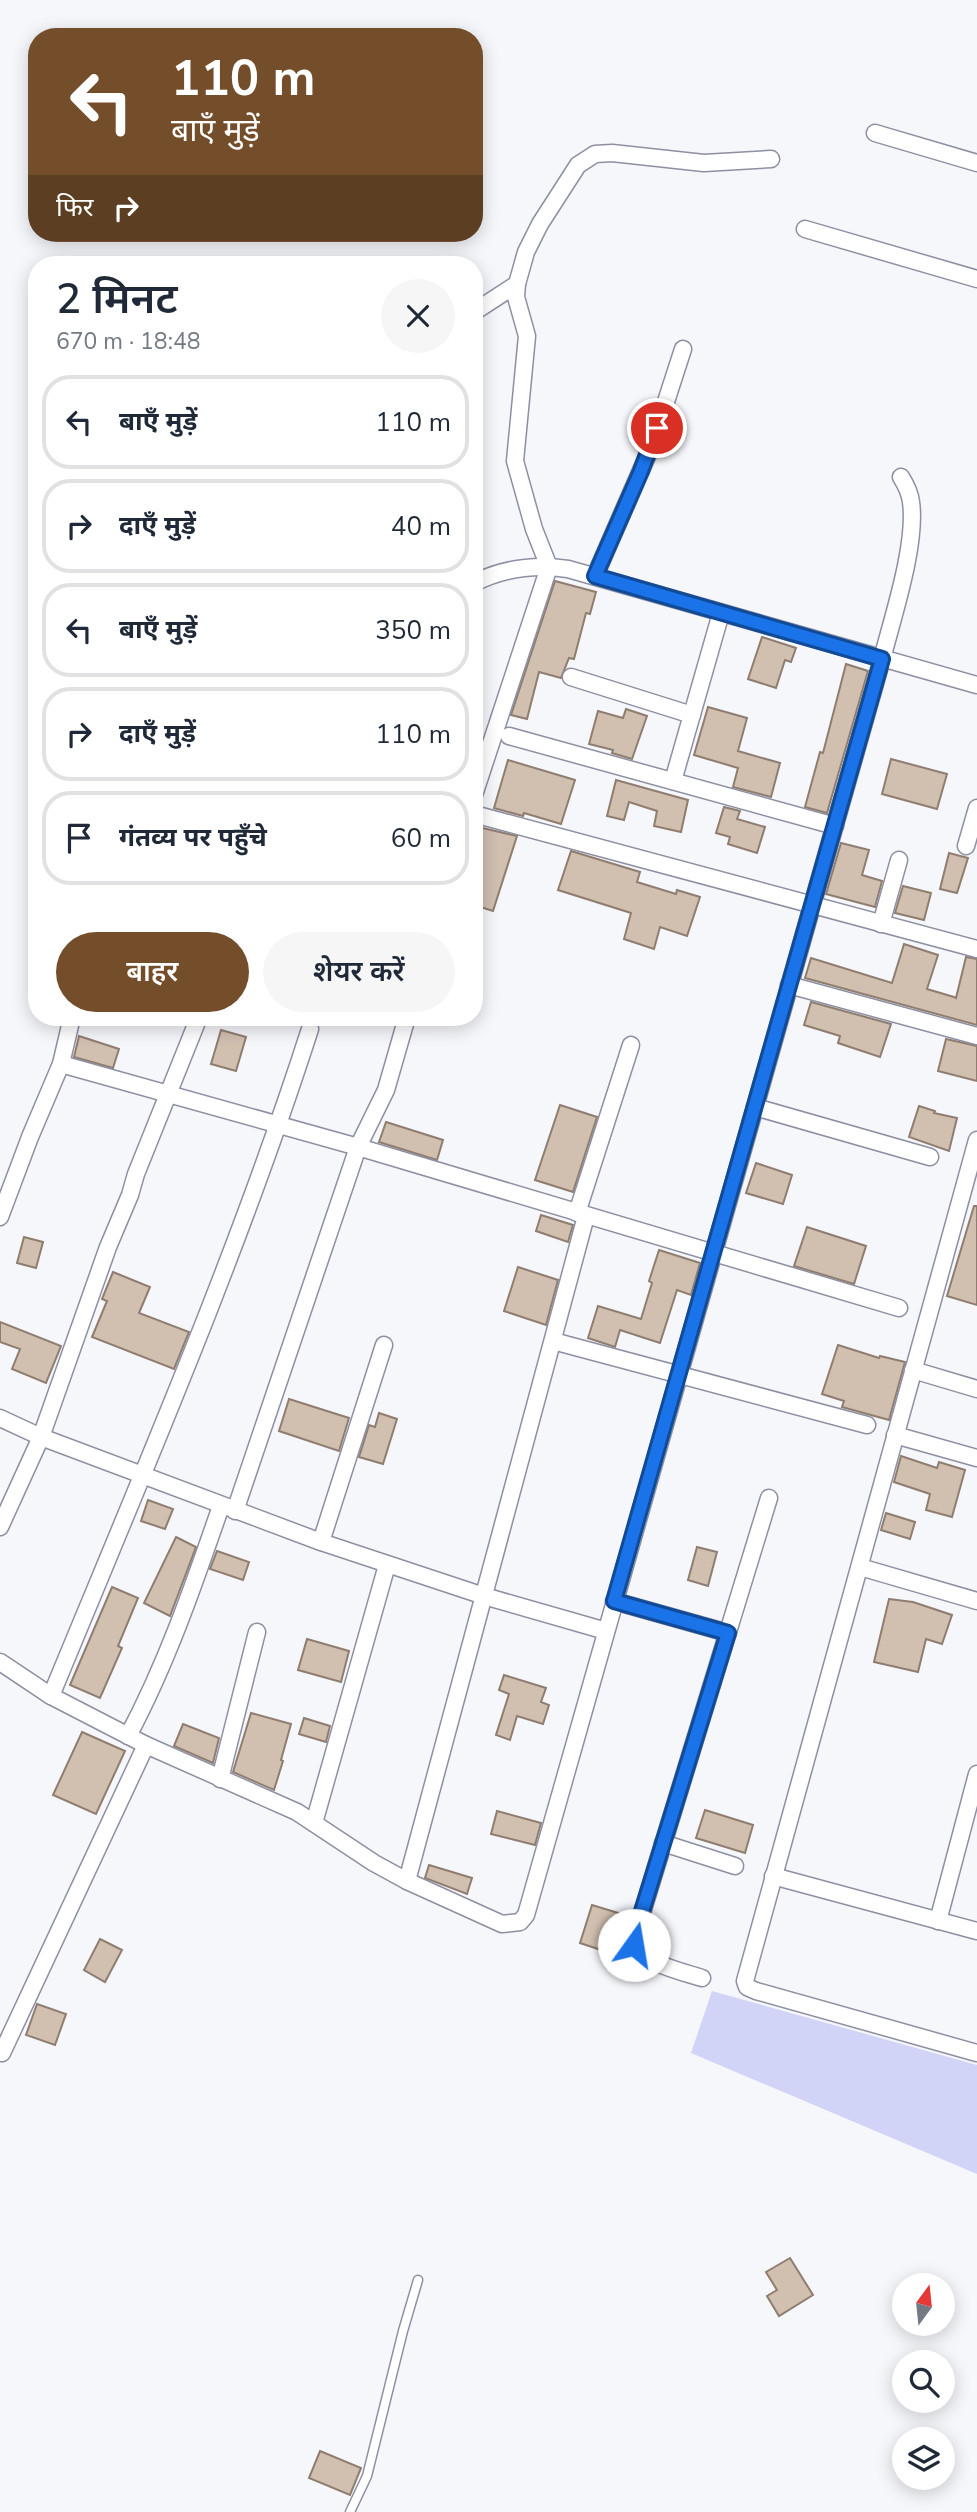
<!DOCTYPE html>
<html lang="hi">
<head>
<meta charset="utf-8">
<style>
  :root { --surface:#fff; --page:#f6f6f7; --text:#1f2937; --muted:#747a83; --line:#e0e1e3; --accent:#744e2b }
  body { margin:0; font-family:"Nunito Sans","Noto Sans Devanagari",sans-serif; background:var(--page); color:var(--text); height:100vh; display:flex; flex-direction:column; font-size:26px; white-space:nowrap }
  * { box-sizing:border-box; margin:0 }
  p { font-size:23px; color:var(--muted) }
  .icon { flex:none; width:38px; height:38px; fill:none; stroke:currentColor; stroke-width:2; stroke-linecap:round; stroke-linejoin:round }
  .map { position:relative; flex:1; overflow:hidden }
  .side { position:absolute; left:28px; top:256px; width:455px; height:770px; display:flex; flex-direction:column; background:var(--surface); border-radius:28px; box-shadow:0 4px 18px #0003 }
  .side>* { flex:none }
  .guide { position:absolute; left:28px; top:28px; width:455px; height:214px; border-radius:28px; box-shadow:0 4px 18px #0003; background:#744e2b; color:#fff; overflow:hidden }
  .needle { width:46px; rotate:15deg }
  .controls { position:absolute; left:892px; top:2273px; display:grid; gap:14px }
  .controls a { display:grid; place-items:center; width:63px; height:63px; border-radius:50%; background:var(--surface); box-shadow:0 4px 18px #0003; font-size:35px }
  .pin { position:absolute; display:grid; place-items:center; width:60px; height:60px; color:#fff; margin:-30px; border:4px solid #fff; border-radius:50%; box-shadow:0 2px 7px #0007 }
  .me { position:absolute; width:77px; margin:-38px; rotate:13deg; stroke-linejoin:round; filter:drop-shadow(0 0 5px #0008) }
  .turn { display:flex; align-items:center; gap:24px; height:147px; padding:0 28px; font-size:32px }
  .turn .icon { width:91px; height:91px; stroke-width:2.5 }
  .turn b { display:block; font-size:49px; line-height:60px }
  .then { display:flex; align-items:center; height:66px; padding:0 28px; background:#0003; gap:14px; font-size:26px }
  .round { display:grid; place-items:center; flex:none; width:74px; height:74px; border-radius:37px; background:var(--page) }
  .headline { display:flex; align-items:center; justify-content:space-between; height:119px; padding:0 28px }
  h1 { font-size:42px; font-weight:600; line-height:52px }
  .button { display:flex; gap:14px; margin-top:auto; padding:14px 28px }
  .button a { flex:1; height:80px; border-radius:42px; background:var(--accent); color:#fff; font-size:28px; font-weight:600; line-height:80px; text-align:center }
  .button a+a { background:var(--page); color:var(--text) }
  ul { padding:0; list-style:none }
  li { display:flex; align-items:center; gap:21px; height:94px; margin:0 14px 10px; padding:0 14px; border:4px solid var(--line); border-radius:28px }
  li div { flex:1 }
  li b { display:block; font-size:26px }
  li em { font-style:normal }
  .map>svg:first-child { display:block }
  .green { fill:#d1d4f6 }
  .building { fill:#d1bfb0; stroke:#8f7e70; stroke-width:2 }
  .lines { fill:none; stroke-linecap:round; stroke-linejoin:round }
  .service-casing { stroke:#8d8fa3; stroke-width:11 }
  .minor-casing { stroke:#8d8fa3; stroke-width:19 }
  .service { stroke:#fff; stroke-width:8 }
  .minor { stroke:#fff; stroke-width:16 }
  .route-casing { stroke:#114b97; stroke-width:18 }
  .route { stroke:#1a73e8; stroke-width:12 }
</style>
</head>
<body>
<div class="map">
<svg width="977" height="2512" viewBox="0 0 977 2512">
  <rect width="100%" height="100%" fill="#f6f7fb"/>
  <path class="green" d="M712,1991l265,74v109l-286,-121z"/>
  <g class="building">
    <path d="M555,581l41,11 -6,22 -4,-1 -12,46 -5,-1 -8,20 -22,-6 -12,47 -16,-4z"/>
    <path d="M762,637l34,11 -5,14 -6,-2 -9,28 -28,-9z"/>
    <path d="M846,664l22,7 -41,142 -22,-6 15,-55 3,1z"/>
    <path d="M708,707l39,11 -9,33 42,12 -9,34 -38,-10 5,-19 -44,-13z"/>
    <path d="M626,709l21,7 -15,43 -20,-6 1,-3 -24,-6 9,-33 25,7z"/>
    <path d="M891,759l56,15 -10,35 -55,-15z"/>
    <path d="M508,760l67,20 -14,44 -37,-11 -1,3 -29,-8z"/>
    <path d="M616,780l72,20 -7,32 -27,-6 3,-15 -28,-9 -5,18 -17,-4z"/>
    <path d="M724,807l16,4 -3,8 28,8 -8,26 -29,-9 2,-7 -14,-4z"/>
    <path d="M474,826l43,10 -24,75 -19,-6z"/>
    <path d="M841,843l28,7 -7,25 20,6 -7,26 -49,-13z"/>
    <path d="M571,851l69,21 -3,10 39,12 1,-4 23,7 -13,39 -27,-9 -6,22 -30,-10 7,-26 -73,-23z"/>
    <path d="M949,853l19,5 -11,35 -17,-4z"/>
    <path d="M903,886l28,7 -7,27 -29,-7z"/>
    <path d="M904,944l34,11 -11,34 27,8 2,1 10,-41 11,2v66l-172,-47 6,-20 81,25z"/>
    <path d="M811,1002l80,22 -11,33 -42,-14 2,-7 -36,-11z"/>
    <path d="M221,1030l25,7 -10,34 -25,-7z"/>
    <path d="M79,1036l40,13 -6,19 -39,-11z"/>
    <path d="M946,1039l31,7v35l-39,-10z"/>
    <path d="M560,1105l37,12 -24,75 -38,-12z"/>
    <path d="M919,1106l16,5 -1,2 23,5 -8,33 -40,-14z"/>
    <path d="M386,1122l57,18 -6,20 -58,-18z"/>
    <path d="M756,1163l36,12 -9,29 -37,-11z"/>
    <path d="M974,1206h3v99l-30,-9z"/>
    <path d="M541,1215l32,10 -5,17 -32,-11z"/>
    <path d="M807,1227l59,19 -12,38 -60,-18z"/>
    <path d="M24,1237l19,5 -7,26 -19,-5z"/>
    <path d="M659,1250l41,13 -9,32 -14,-5 -17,53 -40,-13 -5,17 -27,-9 10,-32 43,13 11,-36 -3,-2z"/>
    <path d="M518,1267l40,13 -12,45 -42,-14z"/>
    <path d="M113,1272l37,15 -11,26 50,19 -15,37 -82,-32 15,-36 -5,-2z"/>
    <path d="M0,1322l61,24 -15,37 -34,-14 8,-20 -20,-7z"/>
    <path d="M838,1345l41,13 1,-2 25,6 -16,58 -47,-13 2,-6 -22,-7z"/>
    <path d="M289,1399l60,19 -10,33 -60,-20z"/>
    <path d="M379,1413l18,6 -14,45 -24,-7 10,-32 6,2z"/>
    <path d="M901,1456l36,12 2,-6 26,8 -13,47 -26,-7 4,-16 -36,-12z"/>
    <path d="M148,1500l25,9 -8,20 -24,-8z"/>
    <path d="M886,1513l29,9 -5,17 -29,-9z"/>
    <path d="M176,1537l20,10 -26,69 -26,-13z"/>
    <path d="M697,1547l20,5 -9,34 -20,-6z"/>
    <path d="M217,1551l32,11 -6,18 -33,-11z"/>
    <path d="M112,1587l26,11 -20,48 4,2 -22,50 -30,-13z"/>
    <path d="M889,1599l24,3 39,13 -10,29 -16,-5 -8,33 -44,-10z"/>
    <path d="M307,1639l42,12 -8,31 -43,-12z"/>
    <path d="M504,1675l42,13 -5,14 8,3 -6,19 -26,-8 -7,24 -14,-5 13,-41 -10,-4z"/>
    <path d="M251,1713l40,11 -10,36 2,1 -9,29 -41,-18z"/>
    <path d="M304,1718l26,8 -4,16 -27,-8z"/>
    <path d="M183,1724l36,14 -6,25 -39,-17z"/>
    <path d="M82,1732l43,19 -29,63 -43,-19z"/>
    <path d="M705,1810l48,15 -8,28 -49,-15z"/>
    <path d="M497,1811l44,12 -6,22 -44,-11z"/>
    <path d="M429,1865l43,13 -5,16 -42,-16z"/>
    <path d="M592,1905l36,11 -12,39 -36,-12z"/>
    <path d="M100,1939l22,11 -17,32 -21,-12z"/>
    <path d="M37,2004l29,10 -11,31 -29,-10z"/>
    <path d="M790,2258l23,37 -34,21 -12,-20 10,-6 -11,-18z"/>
    <path d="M320,2451l41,17 -11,27 -41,-17z"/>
  </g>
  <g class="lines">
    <defs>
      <path id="service" d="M350,2512l17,-36 36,-145 15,-51"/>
      <g id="minor">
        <path d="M875,133l102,30"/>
        <path d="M805,229l172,50"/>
        <path d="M474,312l43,-28"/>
        <path d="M595,576l57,-131 31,-96"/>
        <path d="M474,583c30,-15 61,-19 94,-14l409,116"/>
        <path d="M571,677l121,38"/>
        <path d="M509,736l326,90"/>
        <path d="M673,781l48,-168"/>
        <path d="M474,795l75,-228 -15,-38 -19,-68 12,-125 -11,-39 1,-13 9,-32 14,-28 38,-59 17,-11 17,-1 92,10 67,-4"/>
        <path d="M474,814l503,135"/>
        <path d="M966,846l11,-38"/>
        <path d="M881,924l18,-64"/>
        <path d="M789,985l188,51"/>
        <path d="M61,1064l297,83 541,161"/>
        <path d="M755,1107l175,50"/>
        <path d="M977,1140l-232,841 2,6 9,4 221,62"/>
        <path d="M577,1213l54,-168"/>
        <path d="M0,1217l30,-80 31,-73 11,-47"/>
        <path d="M553,1341l314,84"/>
        <path d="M913,1370l64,19"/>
        <path d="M0,1418l41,19 280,105 163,54 122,35"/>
        <path d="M895,1435l82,23"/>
        <path d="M235,1511l123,-364 28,-57 21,-73"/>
        <path d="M0,1527l41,-90 67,-190 22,-52 6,-21 63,-157"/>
        <path d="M321,1542l63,-197"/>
        <path d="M860,1567l117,34"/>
        <path d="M614,1601l114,32"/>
        <path d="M0,1662l51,34 95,49 151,67 77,51 33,18 95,43 18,-2 6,-7 356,-1256c11,-43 35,-115 29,-157 -1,-9 -5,-17 -10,-25"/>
        <path d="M51,1696c91,-221 186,-440 259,-667"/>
        <path d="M128,1736c39,-73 66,-152 93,-230"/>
        <path d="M220,1779l37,-147"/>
        <path d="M314,1823l73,-258"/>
        <path d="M663,1843l72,23"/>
        <path d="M773,1876l204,55"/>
        <path d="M407,1881l179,-665"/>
        <path d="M938,1921l39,-147"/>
        <path d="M702,1978c-18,-6 -68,-16 -68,-39l135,-441"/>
        <path d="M2,2053l144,-308"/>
      </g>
    </defs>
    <use href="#service" class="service-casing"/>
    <use href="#minor" class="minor-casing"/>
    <use href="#service" class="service"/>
    <use href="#minor" class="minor"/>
  </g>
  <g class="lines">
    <defs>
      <path id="route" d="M634,1945l2,-14 92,-298 -114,-32 268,-942 -287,-83 46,-105 16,-43"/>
    </defs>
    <use href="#route" class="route-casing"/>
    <use href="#route" class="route"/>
  </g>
</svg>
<div class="controls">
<a><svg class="needle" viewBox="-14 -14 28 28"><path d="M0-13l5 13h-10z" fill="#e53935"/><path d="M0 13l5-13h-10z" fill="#747a83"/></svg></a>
<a><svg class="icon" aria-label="search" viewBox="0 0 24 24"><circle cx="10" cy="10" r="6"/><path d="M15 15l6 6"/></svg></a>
<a><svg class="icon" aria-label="layers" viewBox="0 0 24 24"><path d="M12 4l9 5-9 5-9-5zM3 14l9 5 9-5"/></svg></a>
</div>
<div class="pin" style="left:657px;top:428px;background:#d93025"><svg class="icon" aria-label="arrive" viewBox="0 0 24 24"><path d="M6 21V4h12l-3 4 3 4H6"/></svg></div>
<svg class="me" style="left:634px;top:1945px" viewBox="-20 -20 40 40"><circle r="19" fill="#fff"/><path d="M0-13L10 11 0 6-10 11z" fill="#1a73e8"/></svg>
<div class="guide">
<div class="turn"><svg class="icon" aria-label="left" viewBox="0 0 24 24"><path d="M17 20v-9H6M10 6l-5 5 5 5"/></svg><div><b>110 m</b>बाएँ मुड़ें</div></div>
<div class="then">फिर<svg class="icon" aria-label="right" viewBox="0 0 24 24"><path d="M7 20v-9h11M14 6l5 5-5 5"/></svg></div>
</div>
<section class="side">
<div class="headline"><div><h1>2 मिनट</h1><p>670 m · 18:48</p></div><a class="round"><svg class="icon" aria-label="close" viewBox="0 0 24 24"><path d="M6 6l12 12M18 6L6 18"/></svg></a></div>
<ul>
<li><svg class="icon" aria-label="left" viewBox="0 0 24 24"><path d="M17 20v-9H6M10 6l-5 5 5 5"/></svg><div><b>बाएँ मुड़ें</b></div><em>110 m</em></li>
<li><svg class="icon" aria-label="right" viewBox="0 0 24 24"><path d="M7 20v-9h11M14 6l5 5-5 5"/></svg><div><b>दाएँ मुड़ें</b></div><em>40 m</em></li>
<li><svg class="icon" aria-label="left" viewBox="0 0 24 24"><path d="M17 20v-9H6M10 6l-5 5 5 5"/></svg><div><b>बाएँ मुड़ें</b></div><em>350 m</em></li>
<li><svg class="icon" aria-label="right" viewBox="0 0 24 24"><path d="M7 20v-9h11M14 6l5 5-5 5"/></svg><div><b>दाएँ मुड़ें</b></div><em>110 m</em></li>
<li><svg class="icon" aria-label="arrive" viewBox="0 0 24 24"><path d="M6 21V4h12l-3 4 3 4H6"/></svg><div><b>गंतव्य पर पहुँचे</b></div><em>60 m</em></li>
</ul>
<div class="button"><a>बाहर</a><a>शेयर करें</a></div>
</section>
</div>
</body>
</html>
